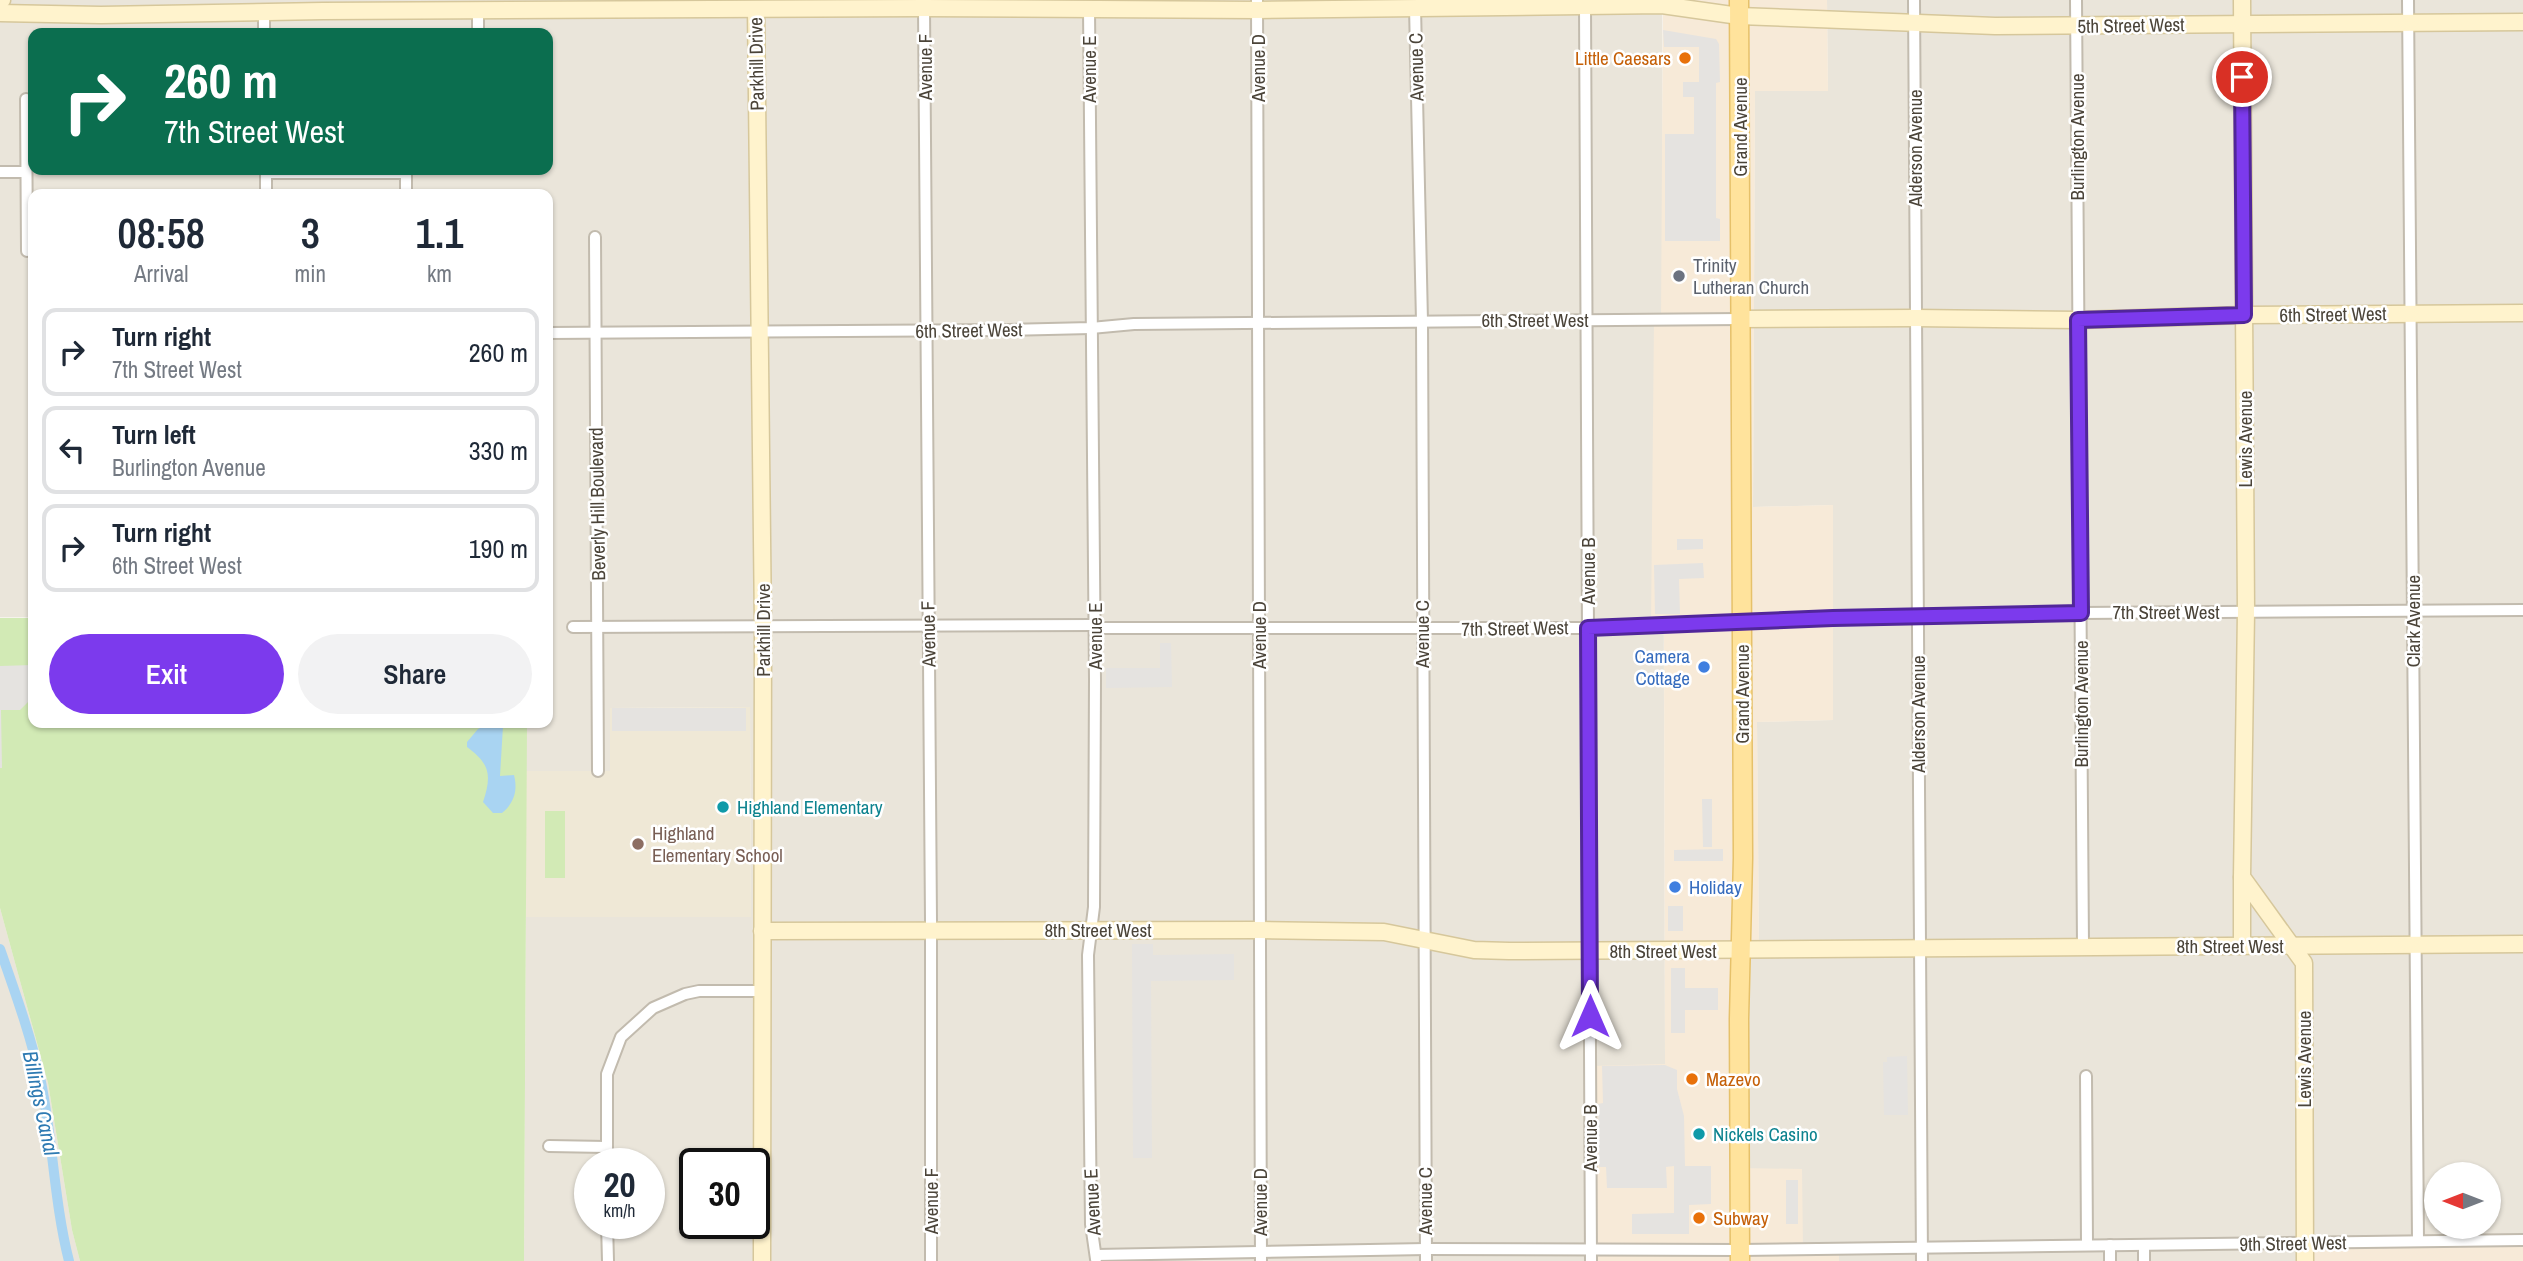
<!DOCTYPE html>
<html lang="en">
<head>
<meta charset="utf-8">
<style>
  :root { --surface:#fff; --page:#f2f2f3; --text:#1f2937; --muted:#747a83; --line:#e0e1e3; --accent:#7c3aed }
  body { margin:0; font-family:"Archivo Narrow",sans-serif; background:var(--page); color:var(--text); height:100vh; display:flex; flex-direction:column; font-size:26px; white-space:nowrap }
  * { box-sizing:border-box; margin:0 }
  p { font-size:23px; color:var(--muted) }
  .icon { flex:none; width:38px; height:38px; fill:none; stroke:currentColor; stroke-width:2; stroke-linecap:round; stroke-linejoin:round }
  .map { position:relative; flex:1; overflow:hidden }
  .drawer { position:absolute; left:28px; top:189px; width:525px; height:539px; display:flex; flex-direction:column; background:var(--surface); border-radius:14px; box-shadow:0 2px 5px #0004 }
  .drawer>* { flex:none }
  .hud { position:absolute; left:28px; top:28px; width:525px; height:147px; border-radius:14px; box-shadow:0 2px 5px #0004; background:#0b6e4f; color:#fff; overflow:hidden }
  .needle { width:46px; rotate:270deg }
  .buttons { position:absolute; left:2424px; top:1162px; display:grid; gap:14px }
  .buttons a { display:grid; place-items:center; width:77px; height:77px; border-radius:50%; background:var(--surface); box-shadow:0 2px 5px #0004; font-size:35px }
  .speed { position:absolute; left:574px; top:1148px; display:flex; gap:14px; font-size:35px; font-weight:700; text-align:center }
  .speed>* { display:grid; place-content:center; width:91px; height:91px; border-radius:50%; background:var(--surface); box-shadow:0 2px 5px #0004; line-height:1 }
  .speed small { font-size:18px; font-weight:400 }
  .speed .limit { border:4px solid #111; border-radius:10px; background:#fff; color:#111 }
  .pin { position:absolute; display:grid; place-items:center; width:60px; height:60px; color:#fff; margin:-30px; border:4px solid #fff; border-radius:50%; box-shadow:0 2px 7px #0007 }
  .me { position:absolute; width:77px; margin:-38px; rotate:0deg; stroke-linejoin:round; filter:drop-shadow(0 0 5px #0008) }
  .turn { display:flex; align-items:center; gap:24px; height:147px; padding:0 21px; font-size:32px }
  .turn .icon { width:91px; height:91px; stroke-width:2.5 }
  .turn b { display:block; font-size:49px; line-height:60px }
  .eta { display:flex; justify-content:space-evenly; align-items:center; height:119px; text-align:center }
  .eta b { font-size:42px; font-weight:600; line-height:49px }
  .primary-button { display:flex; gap:14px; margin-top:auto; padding:14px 21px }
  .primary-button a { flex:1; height:80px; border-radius:42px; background:var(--accent); color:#fff; font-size:28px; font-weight:600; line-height:80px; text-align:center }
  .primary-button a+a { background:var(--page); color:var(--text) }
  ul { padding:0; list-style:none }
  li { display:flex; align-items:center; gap:21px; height:88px; margin:0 14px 10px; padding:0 7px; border:4px solid var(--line); border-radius:14px }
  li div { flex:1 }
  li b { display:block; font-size:26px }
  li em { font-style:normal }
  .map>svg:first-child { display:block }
  .residential { fill:#eae5da; fill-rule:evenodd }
  .commercial { fill:#f7ead8 }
  .education { fill:#efe8d6 }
  .green { fill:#d2eab5 }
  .parking { fill:#e5e3e0 }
  .water { fill:#a9d4f2 }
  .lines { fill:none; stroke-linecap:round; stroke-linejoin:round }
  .canal { stroke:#a9d4f2; stroke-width:10 }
  .street-casing { stroke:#c2bbae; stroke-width:14 }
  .secondary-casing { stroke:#d6c79b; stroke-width:19 }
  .primary-casing { stroke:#e6c16a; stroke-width:21 }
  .street { stroke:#fff; stroke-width:10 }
  .secondary { stroke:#fff3cd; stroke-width:16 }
  .primary { stroke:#ffe39c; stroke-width:18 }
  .route-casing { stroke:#51269a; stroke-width:18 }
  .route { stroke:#7c3aed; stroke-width:12 }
  .food-dot { fill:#e8710a; stroke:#fff; stroke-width:2.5 }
  .worship-dot { fill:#6b7280; stroke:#fff; stroke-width:2.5 }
  .shop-dot { fill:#3f7fe0; stroke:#fff; stroke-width:2.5 }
  .culture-dot { fill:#0f9aa8; stroke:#fff; stroke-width:2.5 }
  .education-dot { fill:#8d6e63; stroke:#fff; stroke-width:2.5 }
  .labels { text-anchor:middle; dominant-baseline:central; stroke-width:5; stroke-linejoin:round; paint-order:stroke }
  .street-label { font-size:19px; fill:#4b4439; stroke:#fff }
  .food-label { font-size:19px; fill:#c56008; stroke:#fff; text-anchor:start }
  .worship-label { font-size:19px; fill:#5b616d; stroke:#fff; text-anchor:start }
  .shop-label { font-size:19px; fill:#366cbe; stroke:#fff; text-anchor:end }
  .culture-label { font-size:19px; fill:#0d838f; stroke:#fff; text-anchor:start }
  .education-label { font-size:19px; fill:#785e54; stroke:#fff; text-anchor:start }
  .water-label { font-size:21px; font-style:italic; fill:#2e7ab2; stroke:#fff }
</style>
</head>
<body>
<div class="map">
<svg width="2523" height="1261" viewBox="0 0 2523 1261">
  <rect width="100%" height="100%" fill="#f6f3ec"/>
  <g class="residential">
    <path d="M0,0h756v9h412v-9h247v6l247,-1 3,1060 -74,196h-1067l2,-344 225,-1 -1,-209 -140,1v63h-84v-48h22v-529h-515v423h-33zM33,33h515v137h-515zM590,1164h59v59h-59zM695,1164h59v59h-59z"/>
    <path d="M1827,0h696v1240l-218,21h-466v-12h-36l-63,-80 1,-218 18,-4 -2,-225 76,-2v-215l-80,2 2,-416h73zM2436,1174h52v53h-52z"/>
    <path d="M0,908l48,175 24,147 8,31h-80z"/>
  </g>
  <g class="commercial">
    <path d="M1663,0h164l1,91h-73l-2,416 80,-2v215l-76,2 2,226 -18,3 -1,217 62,1 1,79h36v13h-248l-1,-195 75,-2 -1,-438h-13l3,-307h7z"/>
    <path d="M2523,1241v20h-218v-18z"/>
  </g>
  <path class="education" d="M750,707l1,210h-225v-146h84v-63z"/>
  <g class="green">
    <path d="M0,618h33v105h494l-3,538h-444l-8,-31 -24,-147 -48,-175z"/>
    <rect x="545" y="811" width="20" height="67"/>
  </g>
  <g class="parking">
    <path d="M1663,30l53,9 3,5 1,38 -4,1v135l4,1v22h-55v-107h29v-37h-11v-15h16v-35h-35z"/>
    <path d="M1677,539h26v10l-26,1z"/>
    <path d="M1703,563l1,15 -25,1 1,35h-25l-1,-49z"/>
    <path d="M1160,643h11l1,44 -66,1v-20h54z"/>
    <path d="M33,665v32l-13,13h-19l1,58h-2v-102z"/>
    <rect x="612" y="708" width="134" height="23"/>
    <path d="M1702,799h10v48h-9z"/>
    <path d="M1723,849v12h-49v-11z"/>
    <rect x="1668" y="906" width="15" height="25"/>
    <path d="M1132,944h21v11l81,-1v26l-83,1 1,177h-19z"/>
    <path d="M1671,968h14v20h33v22h-33v23h-14z"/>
    <path d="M1907,1056l1,59h-24l-1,-53h4v-5z"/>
    <path d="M1665,1065l12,5v19l7,27 1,50h26v38l-22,1v29h-57v-20l42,-1v-47l-8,1 1,21h-60l-1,-21h-7l-1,-63 5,-1 -1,-37z"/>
    <rect x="1786" y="1180" width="12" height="44"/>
  </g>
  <path class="water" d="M490,723h10l3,3 -3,50 14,-1c4,16 0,28 -12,38h-9l-10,-11c9,-27 7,-38 -16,-55v-5l11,-13z"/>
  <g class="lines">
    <path class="canal" d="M0,949c15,43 31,87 41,133 12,59 13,120 28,179"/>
    <defs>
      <g id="street">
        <path d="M1257,0l4,1261"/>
        <path d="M1914,0l8,1261"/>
        <path d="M2076,0l7,946"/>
        <path d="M2408,0l10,1241"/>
        <path d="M1585,6l6,1255"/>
        <path d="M1415,7l7,314 4,940"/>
        <path d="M924,8l7,913v340"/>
        <path d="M1089,9l6,670 -1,228 -6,48 3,269 5,35"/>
        <path d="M264,12v21"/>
        <path d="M478,33v-22"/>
        <path d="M26,99l1,152"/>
        <path d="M266,170v24"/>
        <path d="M0,172h26"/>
        <path d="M266,173h140v21"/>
        <path d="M595,237l3,534"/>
        <path d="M548,333l460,-3 83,-2 43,-4 607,-5"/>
        <path d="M573,627l522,-2"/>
        <path d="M1095,628h493l245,-10 247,-5 443,-3"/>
        <path d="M2086,1076l1,169"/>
        <path d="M549,1146l57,1"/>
        <path d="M607,1164v-90l14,-37 32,-29 32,-14 14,-3h63"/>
        <path d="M607,1223l1,38"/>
        <path d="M2144,1245v16"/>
        <path d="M1096,1255l330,-6 314,1 783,-10"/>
        <path d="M2110,1261v-16"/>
      </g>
      <g id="secondary">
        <path d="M2242,0l4,612 -4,265 62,86 1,298"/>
        <path d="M0,1l2,-1"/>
        <path d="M756,9l7,618 -1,634"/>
        <path d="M0,13l101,2 222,-4 601,-3 333,2 405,-5 77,11 256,10 528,-4"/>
        <path d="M1741,319l175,-1 162,2 166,-5 279,-2"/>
        <path d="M762,931l498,-1 124,2 90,18 35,1 1014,-7"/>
        <path d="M2242,946v-69"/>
      </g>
      <path id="primary" d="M1739,0l4,858 -4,161 1,242"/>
    </defs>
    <use href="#street" class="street-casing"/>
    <use href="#secondary" class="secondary-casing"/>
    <use href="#primary" class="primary-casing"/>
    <use href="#street" class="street"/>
    <use href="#secondary" class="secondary"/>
    <use href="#primary" class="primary"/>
  </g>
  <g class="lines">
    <defs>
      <path id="route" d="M1590,1016l-2,-388 245,-10 248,-5 -3,-293 166,-5 -2,-238"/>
    </defs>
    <use href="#route" class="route-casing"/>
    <use href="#route" class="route"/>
  </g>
  <g class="food-dot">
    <circle cx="1685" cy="58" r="7"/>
    <circle cx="1692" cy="1079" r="7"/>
    <circle cx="1699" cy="1218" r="7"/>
  </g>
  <circle class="worship-dot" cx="1679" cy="276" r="7"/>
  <g class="shop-dot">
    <circle cx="1704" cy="667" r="7"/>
    <circle cx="1675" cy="887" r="7"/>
  </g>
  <g class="culture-dot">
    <circle cx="723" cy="807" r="7"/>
    <circle cx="1699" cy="1134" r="7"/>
  </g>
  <circle class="education-dot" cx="638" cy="844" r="7"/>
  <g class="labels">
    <g class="street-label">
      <text transform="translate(2131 25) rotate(-1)">5th Street West</text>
      <text transform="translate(756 64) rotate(-91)">Parkhill Drive</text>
      <text transform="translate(925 67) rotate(-90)">Avenue F</text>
      <text transform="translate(1416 67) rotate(-91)">Avenue C</text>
      <text transform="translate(1258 68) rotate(-90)">Avenue D</text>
      <text transform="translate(1089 69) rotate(-90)">Avenue E</text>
      <text transform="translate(1740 127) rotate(-90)">Grand Avenue</text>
      <text transform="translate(2077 137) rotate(-90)">Burlington Avenue</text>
      <text transform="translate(1915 148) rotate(-90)">Alderson Avenue</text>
      <text transform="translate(2333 314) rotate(-1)">6th Street West</text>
      <text x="1535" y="320">6th Street West</text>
      <text transform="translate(969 330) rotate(-1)">6th Street West</text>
      <text transform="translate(2245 439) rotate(-90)">Lewis Avenue</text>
      <text transform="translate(597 504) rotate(-91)">Beverly Hill Boulevard</text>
      <text transform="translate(1588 571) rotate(-90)">Avenue B</text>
      <text x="2166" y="612">7th Street West</text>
      <text transform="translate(2413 621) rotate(-90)">Clark Avenue</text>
      <text transform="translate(1515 628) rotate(-1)">7th Street West</text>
      <text transform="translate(763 630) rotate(-90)">Parkhill Drive</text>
      <text transform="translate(928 634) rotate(-91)">Avenue F</text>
      <text transform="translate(1422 634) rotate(-90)">Avenue C</text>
      <text transform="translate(1259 635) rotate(-90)">Avenue D</text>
      <text transform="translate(1095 636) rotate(-90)">Avenue E</text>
      <text transform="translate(1742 694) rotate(-90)">Grand Avenue</text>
      <text transform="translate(2081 704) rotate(-90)">Burlington Avenue</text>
      <text transform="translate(1918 714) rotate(-90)">Alderson Avenue</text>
      <text x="1098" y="930">8th Street West</text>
      <text x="2230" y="946">8th Street West</text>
      <text x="1663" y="951">8th Street West</text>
      <text transform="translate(2304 1059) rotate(-90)">Lewis Avenue</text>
      <text transform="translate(1590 1138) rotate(-90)">Avenue B</text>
      <text transform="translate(931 1201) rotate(-90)">Avenue F</text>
      <text transform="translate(1425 1201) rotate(-90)">Avenue C</text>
      <text transform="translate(1092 1202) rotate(-93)">Avenue E</text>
      <text transform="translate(1260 1202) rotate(-90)">Avenue D</text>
      <text transform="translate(2293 1243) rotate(-1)">9th Street West</text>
    </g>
    <g class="food-label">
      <text x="1671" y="58" text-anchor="end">Little Caesars</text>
      <text x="1706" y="1079">Mazevo</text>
      <text x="1713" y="1218">Subway</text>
    </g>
    <g class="worship-label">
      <text x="1693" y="265">Trinity<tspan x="1693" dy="22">Lutheran Church</tspan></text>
    </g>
    <g class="shop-label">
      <text x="1690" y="656">Camera<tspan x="1690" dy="22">Cottage</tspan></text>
      <text x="1689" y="887" text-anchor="start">Holiday</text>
    </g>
    <g class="culture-label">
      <text x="737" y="807">Highland Elementary</text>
      <text x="1713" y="1134">Nickels Casino</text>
    </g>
    <g class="education-label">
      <text x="652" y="833">Highland<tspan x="652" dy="22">Elementary School</tspan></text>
    </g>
    <g class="water-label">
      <text transform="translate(41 1103) rotate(78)">Billings Canal</text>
    </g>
  </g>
</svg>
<div class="buttons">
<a><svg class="needle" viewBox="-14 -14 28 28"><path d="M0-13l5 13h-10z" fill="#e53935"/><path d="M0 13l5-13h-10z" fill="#747a83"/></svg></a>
</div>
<div class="speed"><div>20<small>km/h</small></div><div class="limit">30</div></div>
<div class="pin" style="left:2242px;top:77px;background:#d93025"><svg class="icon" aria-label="arrive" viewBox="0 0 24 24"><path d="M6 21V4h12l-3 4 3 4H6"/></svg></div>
<svg class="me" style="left:1590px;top:1016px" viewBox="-20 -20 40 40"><path d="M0-17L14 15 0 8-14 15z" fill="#7c3aed" stroke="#fff" stroke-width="4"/></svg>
<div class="hud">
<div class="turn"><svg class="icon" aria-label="right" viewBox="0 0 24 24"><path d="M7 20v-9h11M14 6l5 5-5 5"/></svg><div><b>260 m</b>7th Street West</div></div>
</div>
<section class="drawer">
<div class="eta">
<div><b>08:58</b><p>Arrival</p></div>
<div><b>3</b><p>min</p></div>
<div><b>1.1</b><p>km</p></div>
</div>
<ul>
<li><svg class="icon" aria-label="right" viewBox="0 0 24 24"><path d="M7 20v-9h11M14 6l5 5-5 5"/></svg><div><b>Turn right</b><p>7th Street West</p></div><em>260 m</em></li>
<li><svg class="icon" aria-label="left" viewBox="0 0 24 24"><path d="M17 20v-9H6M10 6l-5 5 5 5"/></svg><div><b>Turn left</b><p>Burlington Avenue</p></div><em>330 m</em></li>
<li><svg class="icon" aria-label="right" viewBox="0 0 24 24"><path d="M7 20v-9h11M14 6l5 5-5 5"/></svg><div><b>Turn right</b><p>6th Street West</p></div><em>190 m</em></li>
</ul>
<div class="primary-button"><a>Exit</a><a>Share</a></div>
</section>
</div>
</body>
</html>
